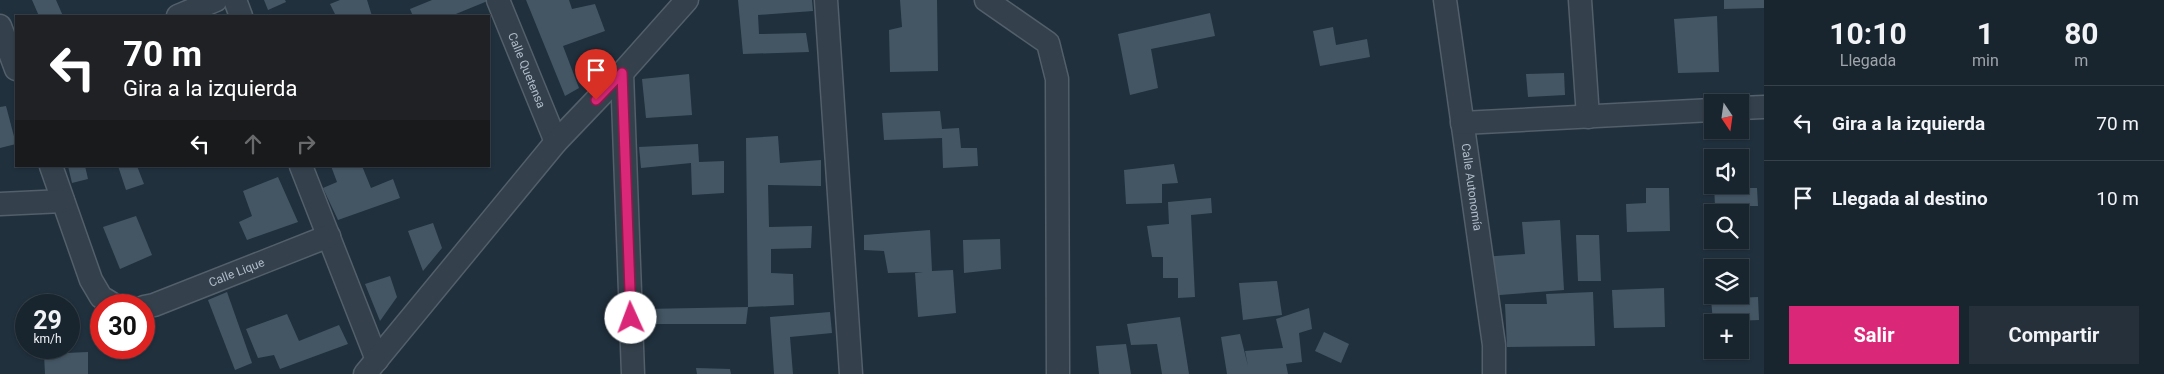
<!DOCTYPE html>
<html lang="es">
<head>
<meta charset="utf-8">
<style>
  :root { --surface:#18242e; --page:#25303a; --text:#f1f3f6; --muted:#9fa4aa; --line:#36414a; --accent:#db2777 }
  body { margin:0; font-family:Roboto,sans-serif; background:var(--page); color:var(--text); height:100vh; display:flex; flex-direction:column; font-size:19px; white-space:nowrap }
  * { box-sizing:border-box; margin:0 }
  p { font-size:16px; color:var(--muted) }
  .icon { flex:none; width:28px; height:28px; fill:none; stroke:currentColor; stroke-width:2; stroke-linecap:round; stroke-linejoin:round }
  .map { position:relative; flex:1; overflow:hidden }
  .panel { display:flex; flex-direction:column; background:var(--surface); width:400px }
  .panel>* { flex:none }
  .hud { position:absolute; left:15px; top:15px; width:475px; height:152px; border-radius:0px; box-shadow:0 1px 4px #0004,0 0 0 1px var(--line); background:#202124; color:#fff; overflow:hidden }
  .needle { width:32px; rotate:167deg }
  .fabs { position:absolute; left:1704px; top:94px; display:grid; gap:10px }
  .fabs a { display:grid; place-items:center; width:45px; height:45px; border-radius:0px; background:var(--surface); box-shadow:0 1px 4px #0004,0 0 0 1px var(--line); font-size:25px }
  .speed { position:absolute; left:15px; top:294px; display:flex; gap:10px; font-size:25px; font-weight:700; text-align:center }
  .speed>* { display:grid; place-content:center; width:65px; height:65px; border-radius:50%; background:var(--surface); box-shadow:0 1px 4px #0004,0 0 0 1px var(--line); line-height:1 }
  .speed small { font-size:12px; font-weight:400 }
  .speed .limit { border:8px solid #d22; background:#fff; color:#111 }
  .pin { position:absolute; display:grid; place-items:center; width:42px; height:42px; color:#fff; margin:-51px -21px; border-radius:50% 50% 50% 0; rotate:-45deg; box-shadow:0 0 5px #0007 }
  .pin .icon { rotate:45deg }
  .me { position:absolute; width:55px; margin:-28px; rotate:358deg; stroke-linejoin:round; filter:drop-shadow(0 0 4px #0008) }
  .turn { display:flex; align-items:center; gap:18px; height:105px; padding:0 25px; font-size:22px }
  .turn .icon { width:65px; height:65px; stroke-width:2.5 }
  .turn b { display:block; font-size:35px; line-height:42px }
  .lanes { display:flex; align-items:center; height:48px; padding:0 25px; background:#0003; justify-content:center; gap:25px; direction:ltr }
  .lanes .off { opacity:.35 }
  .eta { display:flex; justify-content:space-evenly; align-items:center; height:85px; text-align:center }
  .eta b { font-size:30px; font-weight:700; line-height:35px }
  .cta { display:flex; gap:10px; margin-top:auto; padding:10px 25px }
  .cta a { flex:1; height:58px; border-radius:0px; background:var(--accent); color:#fff; font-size:20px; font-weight:700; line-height:58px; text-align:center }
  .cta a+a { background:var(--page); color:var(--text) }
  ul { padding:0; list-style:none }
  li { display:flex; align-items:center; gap:15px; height:75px; padding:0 25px; border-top:1px solid var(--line) }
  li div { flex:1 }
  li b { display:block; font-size:19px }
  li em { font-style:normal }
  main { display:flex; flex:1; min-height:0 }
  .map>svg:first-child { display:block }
  .building { fill:#445664 }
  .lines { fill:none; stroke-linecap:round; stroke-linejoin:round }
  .minor-casing { stroke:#535f6b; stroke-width:25 }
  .minor { stroke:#34414d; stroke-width:22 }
  .route-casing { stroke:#8e194d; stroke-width:12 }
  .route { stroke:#db2777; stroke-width:9 }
  .labels { text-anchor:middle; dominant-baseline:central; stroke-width:5; stroke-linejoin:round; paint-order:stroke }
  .street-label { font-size:12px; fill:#b0bcc9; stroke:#1a2632 }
</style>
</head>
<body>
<main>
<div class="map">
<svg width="1764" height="374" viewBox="0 0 1764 374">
  <rect width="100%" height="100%" fill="#20303d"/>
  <g class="building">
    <path d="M32,0h24l7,16h-24z"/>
    <path d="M264,0h21l1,2 -18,8z"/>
    <path d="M340,0h27l5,16h-36l-6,-12z"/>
    <path d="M432,0h58l-39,16h-38l-3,-7z"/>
    <path d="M526,0h43l3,9 23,-5 10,27 -42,15 16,42 -14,8z"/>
    <path d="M738,0h74l1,11 -55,4 1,19 47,-1 3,19 -66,2z"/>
    <path d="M900,0h37l1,71 -48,1 -1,-42 13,-3z"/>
    <path d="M1724,0h40v8l-40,1z"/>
    <path d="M1210,13l5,23 -64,13 7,39 -28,7 -12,-61z"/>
    <path d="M1717,16l2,56 -41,1 -4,-54z"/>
    <path d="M1333,27l3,18 31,-6 3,18 -50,9 -7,-35z"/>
    <path d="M1564,73l1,22 -37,2 -2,-23z"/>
    <path d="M689,74l3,41 -46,3 -4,-39z"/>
    <path d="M6,106l10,38 -16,4v-41z"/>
    <path d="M940,111l2,18 17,-1 2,20h16l1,18 -35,2 -1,-30 -58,2 -2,-27z"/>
    <path d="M778,136l2,27 41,-3v26l-53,-1 1,42 43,-1 -1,22 -40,1v24l22,1 1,31 -46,2 -2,-169z"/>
    <path d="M698,144l1,18 25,-1v32l-32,2 -1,-32 -50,5 -2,-21z"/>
    <path d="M1174,164l4,19 -16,1v19l-36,1 -2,-34z"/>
    <path d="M68,166h17l3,13 -16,4z"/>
    <path d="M118,166h19l7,18 -18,6z"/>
    <path d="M331,166h31l9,22 22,-9 7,19 -62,22 -15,-32 14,-6z"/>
    <path d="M1740,171h5l1,17h11l1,18h-43l-1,-21h26z"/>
    <path d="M278,177l20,45 -51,18 -8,-18 13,-6 -9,-25z"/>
    <path d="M1646,188h23l1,43 -43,1 -1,-28 20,-1z"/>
    <path d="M1211,198l1,15 -21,2 4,82 -17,1v-20h-15v-21h-11l-5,-31 22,-2 -1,-22z"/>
    <path d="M136,216l16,39 -32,14 -17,-42z"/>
    <path d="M1560,220l4,70 -77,6 -6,-39 44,-3 -3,-32z"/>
    <path d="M433,223l9,25 -19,23 -15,-40z"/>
    <path d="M930,230l2,41 21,-1 3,43 -38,4 -3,-44 8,-1 -35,1 -4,-22 -20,-1v-15z"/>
    <path d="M1576,235h23l2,46h-23z"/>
    <path d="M1000,239l1,30 -37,4 -1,-33z"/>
    <path d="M390,276l7,21 -17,24 -15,-37z"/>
    <path d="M1277,281l5,34 -39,5 -4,-37z"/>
    <path d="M1664,288l1,39 -51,1 -2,-38z"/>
    <path d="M227,292l25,71 -17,7 -27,-70z"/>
    <path d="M1593,292l2,54 -88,1 -2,-43h42l-1,-10z"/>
    <path d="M1758,297l1,23 -46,2 -2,-23z"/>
    <path d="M748,307l-2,17h-101v-15z"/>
    <path d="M1309,308l3,21 -13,4 3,29 -16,2 2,10h-61l-6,-37 19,-3 8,32 -3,-15 38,-3 -7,-29z"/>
    <path d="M830,312l2,21 -42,4 3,37h-19l-4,-57z"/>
    <path d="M287,314l12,27 40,-16 9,19 -68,25 -6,-14 -16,3 -12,-29z"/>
    <path d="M1180,317l9,57h-27l-5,-30 -26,1 -4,-21z"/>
    <path d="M1324,332l25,12 -8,19 -26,-12z"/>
    <path d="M1126,344l5,30h-32l-3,-28z"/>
    <path d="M88,352v22h-43l-1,-20z"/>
    <path d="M696,368l34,1 1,5h-34z"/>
  </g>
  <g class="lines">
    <defs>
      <g id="minor">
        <path d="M235,0l6,16"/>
        <path id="s1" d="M498,0l58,142"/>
        <path d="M826,0l25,374"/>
        <path d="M986,0l62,43 9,36 1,295"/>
        <path id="s2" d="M1445,0l49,345v29"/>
        <path d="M1580,0l8,117"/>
        <path d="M178,16l38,-16"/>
        <path d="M0,26l16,43"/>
        <path d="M622,73l11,301"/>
        <path d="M1740,108l24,-1"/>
        <path d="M1462,123l250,-13"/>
        <path d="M51,166l40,114 10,17 13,8"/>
        <path d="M301,166l76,194"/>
        <path d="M0,204l63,-3"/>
        <path id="s3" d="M144,307l10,-2 175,-69"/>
        <path d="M365,374l191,-232 66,-69 65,-73"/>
      </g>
    </defs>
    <use href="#minor" class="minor-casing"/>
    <use href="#minor" class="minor"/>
  </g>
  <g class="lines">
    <defs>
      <path id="route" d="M596,100l26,-27 9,245"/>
    </defs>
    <use href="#route" class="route-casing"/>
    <use href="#route" class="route"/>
  </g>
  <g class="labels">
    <g class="street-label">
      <text stroke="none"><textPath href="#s1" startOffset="76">Calle Quetensa</textPath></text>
      <text stroke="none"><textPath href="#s2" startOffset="189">Calle Autonomía</textPath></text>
      <text stroke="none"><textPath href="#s3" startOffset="99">Calle Lique</textPath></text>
    </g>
  </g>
</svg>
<div class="fabs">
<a><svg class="needle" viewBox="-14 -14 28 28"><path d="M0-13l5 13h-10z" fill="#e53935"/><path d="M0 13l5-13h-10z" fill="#9fa4aa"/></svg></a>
<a><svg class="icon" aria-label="sound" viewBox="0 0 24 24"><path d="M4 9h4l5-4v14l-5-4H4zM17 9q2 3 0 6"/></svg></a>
<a><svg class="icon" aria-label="search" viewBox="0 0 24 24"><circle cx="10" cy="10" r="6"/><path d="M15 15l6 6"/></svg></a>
<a><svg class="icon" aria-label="layers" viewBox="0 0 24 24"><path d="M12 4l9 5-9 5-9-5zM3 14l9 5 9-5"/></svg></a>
<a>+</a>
</div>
<div class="speed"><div>29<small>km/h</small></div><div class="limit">30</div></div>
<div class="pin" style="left:596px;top:100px;background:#d93025"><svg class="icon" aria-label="arrive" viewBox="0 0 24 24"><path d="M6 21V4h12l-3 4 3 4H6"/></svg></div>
<svg class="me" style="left:631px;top:318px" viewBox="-20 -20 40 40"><circle r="19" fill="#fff"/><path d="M0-13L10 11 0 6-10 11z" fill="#db2777"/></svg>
<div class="hud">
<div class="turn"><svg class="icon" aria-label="left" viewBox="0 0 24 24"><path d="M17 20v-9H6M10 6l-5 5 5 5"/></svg><div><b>70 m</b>Gira a la izquierda</div></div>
<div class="lanes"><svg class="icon" aria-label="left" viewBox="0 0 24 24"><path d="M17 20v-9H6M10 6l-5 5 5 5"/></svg><svg class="icon off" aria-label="ahead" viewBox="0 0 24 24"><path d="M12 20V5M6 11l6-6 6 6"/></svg><svg class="icon off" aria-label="right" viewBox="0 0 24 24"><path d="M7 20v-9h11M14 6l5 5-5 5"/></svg></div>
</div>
</div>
<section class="panel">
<div class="eta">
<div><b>10:10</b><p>Llegada</p></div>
<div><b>1</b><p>min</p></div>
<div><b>80</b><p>m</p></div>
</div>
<ul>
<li><svg class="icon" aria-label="left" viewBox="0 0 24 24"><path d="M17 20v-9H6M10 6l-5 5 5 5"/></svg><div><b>Gira a la izquierda</b></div><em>70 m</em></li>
<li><svg class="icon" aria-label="arrive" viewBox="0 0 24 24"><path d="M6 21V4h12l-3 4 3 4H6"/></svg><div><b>Llegada al destino</b></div><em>10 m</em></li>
</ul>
<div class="cta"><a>Salir</a><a>Compartir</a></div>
</section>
</main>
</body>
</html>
